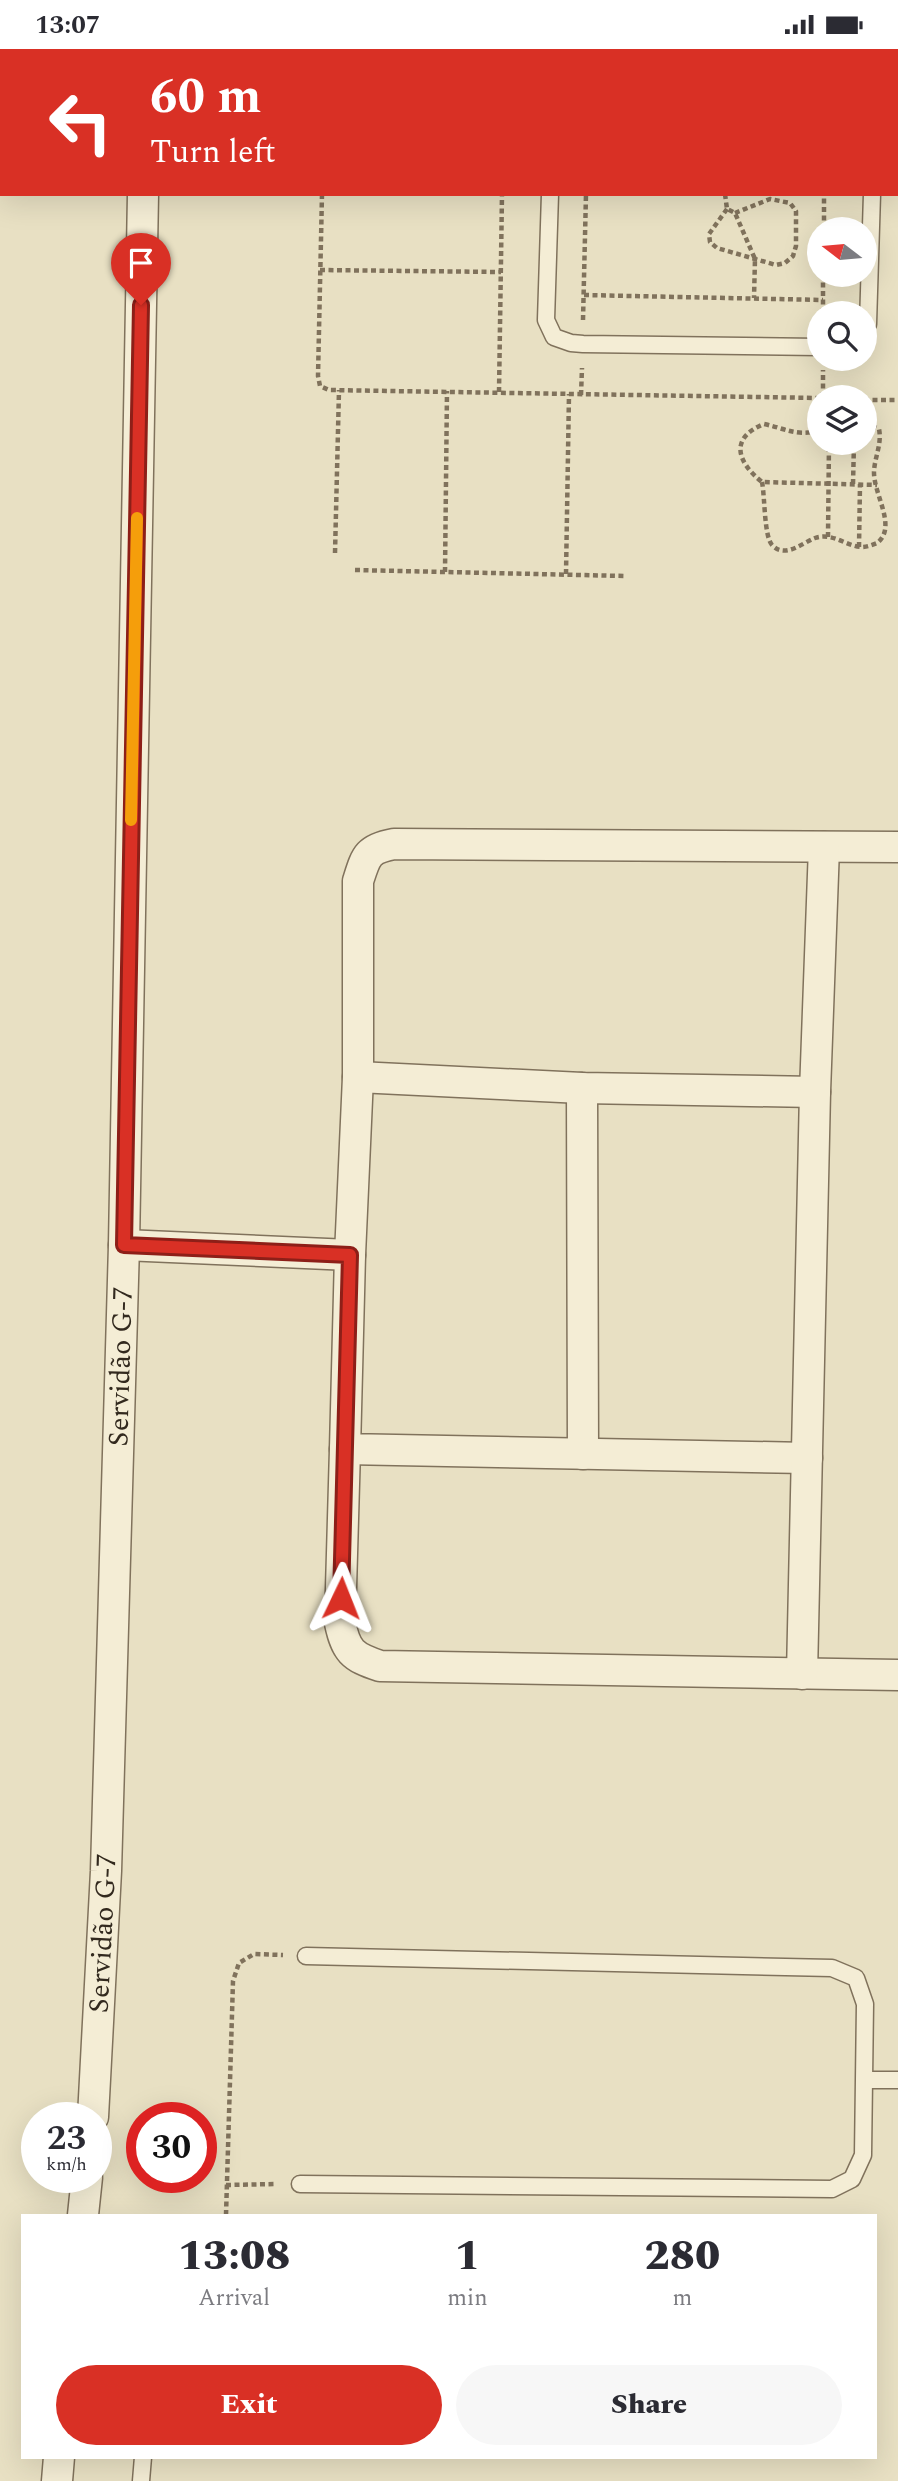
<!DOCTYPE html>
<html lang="en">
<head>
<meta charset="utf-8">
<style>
  :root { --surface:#fff; --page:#f7f7f7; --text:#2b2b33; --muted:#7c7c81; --accent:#d93025 }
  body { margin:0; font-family:Spectral,serif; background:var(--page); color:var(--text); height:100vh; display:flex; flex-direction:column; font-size:26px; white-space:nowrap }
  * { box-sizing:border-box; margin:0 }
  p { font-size:23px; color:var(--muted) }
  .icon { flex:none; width:38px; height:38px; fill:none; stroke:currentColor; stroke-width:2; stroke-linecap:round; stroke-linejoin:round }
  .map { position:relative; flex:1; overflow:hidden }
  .side { position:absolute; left:21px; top:2165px; width:856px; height:245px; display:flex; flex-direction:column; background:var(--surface); border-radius:0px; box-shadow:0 7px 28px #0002 }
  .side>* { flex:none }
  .banner { position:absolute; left:0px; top:0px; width:900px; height:147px; box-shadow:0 7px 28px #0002; background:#d93025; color:#fff; overflow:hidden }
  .needle { width:46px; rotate:286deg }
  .fabs { position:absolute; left:807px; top:168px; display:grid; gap:14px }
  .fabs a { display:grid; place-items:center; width:70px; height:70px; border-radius:50%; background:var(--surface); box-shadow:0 7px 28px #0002; font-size:35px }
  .speed { position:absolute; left:21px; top:2053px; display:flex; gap:14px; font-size:35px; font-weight:700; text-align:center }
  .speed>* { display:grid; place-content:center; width:91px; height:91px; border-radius:50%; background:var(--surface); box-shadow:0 7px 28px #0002; line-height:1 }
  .speed small { font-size:18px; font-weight:400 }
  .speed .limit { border:10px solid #d22; background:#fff; color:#111 }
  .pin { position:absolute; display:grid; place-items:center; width:60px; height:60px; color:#fff; margin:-72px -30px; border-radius:50% 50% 50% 0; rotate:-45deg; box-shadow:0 0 7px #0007 }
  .pin .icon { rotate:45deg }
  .me { position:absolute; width:77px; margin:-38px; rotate:2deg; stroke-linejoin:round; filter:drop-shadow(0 0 5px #0008) }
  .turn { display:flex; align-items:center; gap:24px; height:147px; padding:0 35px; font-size:32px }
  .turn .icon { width:91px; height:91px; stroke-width:2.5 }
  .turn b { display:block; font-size:49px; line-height:60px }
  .eta { display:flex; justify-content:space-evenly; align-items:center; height:119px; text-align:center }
  .eta b { font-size:42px; font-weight:800; line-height:49px }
  .cta { display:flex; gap:14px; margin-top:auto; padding:14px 35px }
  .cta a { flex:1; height:80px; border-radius:42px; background:var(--accent); color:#fff; font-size:28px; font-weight:800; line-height:80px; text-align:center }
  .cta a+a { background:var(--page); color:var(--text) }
  .status { display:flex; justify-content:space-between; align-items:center; height:49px; padding:0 35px; background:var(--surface); direction:ltr }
  .status svg { height:19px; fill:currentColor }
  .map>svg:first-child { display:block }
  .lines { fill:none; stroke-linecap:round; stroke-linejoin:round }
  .service-casing { stroke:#80725c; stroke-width:19 }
  .minor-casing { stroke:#80725c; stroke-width:33 }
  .path { stroke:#80725c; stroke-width:4.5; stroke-dasharray:5 3.5; stroke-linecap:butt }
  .service { stroke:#f4edd5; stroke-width:16 }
  .minor { stroke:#f4edd5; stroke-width:30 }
  .route-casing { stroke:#8d1f18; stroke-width:18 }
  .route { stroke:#d93025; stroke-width:12 }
  .slow { stroke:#f59e0b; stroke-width:12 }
  .labels { text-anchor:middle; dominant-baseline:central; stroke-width:7; stroke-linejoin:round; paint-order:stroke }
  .street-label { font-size:28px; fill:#32291e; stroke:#f0ead2 }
</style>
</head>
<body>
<div class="status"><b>13:07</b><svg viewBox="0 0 49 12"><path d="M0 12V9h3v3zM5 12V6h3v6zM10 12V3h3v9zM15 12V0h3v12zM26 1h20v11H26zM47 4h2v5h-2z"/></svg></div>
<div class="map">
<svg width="898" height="2432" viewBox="0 0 898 2432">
  <rect width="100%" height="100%" fill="#e8e0c3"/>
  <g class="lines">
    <defs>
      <g id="service">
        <path d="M554,2v-2"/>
        <path d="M550,145l-4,126 8,17 17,6 12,1 236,3"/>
        <path d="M864,282l4,-7 4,-130"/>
        <path d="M865,2031h33"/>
        <path d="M300,2135l532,5 20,-10 11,-24 2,-151 -9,-26 -24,-10 -526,-12"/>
        <path d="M141,2432l2,-24"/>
      </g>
      <g id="minor">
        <path d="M145,2v-2"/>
        <path d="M358,1028l224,11 233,4"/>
        <path d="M582,1039l1,366"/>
        <path d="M124,1196l226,10"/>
        <path d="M345,1400l-5,174c6,28 12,34 40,43l518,9"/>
        <path d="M807,1409l-462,-9 5,-194 8,-178v-196c8,-25 9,-32 36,-37l504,3"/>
        <path d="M802,1625l13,-582 9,-245"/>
        <path id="s1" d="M93,2068l13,-246 18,-626 19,-1051"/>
        <path d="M83,2166l4,-38"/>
        <path d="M57,2432l2,-24"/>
      </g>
    </defs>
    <use href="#service" class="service-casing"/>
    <use href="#minor" class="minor-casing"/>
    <g class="path">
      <path d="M896,0v2"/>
      <path d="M323,2v-2"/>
      <path d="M505,2v-2"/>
      <path d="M588,2v-2"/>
      <path d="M823,2v-2"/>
      <path d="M322,145l-4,182 2,10 9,4 490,8"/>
      <path d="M725,145l2,15 8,4 20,46 -1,39"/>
      <path d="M727,160l-18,25 1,8 7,6 59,17 9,-2 8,-7 3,-10v-35l-6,-8 -20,-4 -35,14"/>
      <path d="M824,180v-35"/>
      <path d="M320,221l181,2"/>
      <path d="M584,246l239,5"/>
      <path d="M823,264v-38"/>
      <path d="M583,271l3,-126"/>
      <path d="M499,343l3,-198"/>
      <path d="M581,346l1,-27"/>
      <path d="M823,348v-27"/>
      <path d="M864,351h34"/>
      <path d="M819,382c-25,5 -32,-2 -55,-7 -35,14 -27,38 -2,58l115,3"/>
      <path d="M762,433c3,15 2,54 10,63 13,14 30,-2 43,-7 17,-6 31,8 46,9 6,0 11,-2 16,-4 21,-16 -4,-49 -3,-72 1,-15 8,-27 5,-42l-15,-7"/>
      <path d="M853,435l1,-41"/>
      <path d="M828,488l1,-94"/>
      <path d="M859,498l1,-63"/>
      <path d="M335,504l4,-163"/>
      <path d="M355,521l271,6"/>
      <path d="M445,523l2,-181"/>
      <path d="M566,525l3,-180"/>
      <path d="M226,2136l49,-1"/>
      <path d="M226,2166l7,-234 6,-18 15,-9 29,1"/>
    </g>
    <use href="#service" class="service"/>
    <use href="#minor" class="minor"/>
  </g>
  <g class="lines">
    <defs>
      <path id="route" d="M141,256l-17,940 226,10 -9,343"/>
    </defs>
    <use href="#route" class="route-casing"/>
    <use href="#route" class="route"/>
    <path class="slow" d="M131,771l6,-302"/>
  </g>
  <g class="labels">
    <g class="street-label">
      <text stroke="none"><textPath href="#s1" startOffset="751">Servidão G-7</textPath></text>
      <text stroke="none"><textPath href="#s1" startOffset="184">Servidão G-7</textPath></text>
    </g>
  </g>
</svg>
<div class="fabs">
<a><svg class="needle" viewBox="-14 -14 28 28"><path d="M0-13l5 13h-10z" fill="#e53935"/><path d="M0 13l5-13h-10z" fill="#7c7c81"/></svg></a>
<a><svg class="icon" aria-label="search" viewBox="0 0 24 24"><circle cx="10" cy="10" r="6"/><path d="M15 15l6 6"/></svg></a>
<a><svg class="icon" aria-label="layers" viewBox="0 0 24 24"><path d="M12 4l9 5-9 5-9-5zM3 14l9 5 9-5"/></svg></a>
</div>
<div class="speed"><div>23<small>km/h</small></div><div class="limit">30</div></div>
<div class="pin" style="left:141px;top:256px;background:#d93025"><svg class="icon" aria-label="arrive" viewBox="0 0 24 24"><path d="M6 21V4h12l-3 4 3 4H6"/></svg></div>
<svg class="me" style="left:341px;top:1549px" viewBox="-20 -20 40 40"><path d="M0-17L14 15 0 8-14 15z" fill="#d93025" stroke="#fff" stroke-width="4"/></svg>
<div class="banner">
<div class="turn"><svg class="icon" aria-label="left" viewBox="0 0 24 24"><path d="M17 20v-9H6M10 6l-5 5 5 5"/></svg><div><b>60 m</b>Turn left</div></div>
</div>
<section class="side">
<div class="eta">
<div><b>13:08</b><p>Arrival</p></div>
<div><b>1</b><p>min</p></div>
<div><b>280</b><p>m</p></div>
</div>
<div class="cta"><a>Exit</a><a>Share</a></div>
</section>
</div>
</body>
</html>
